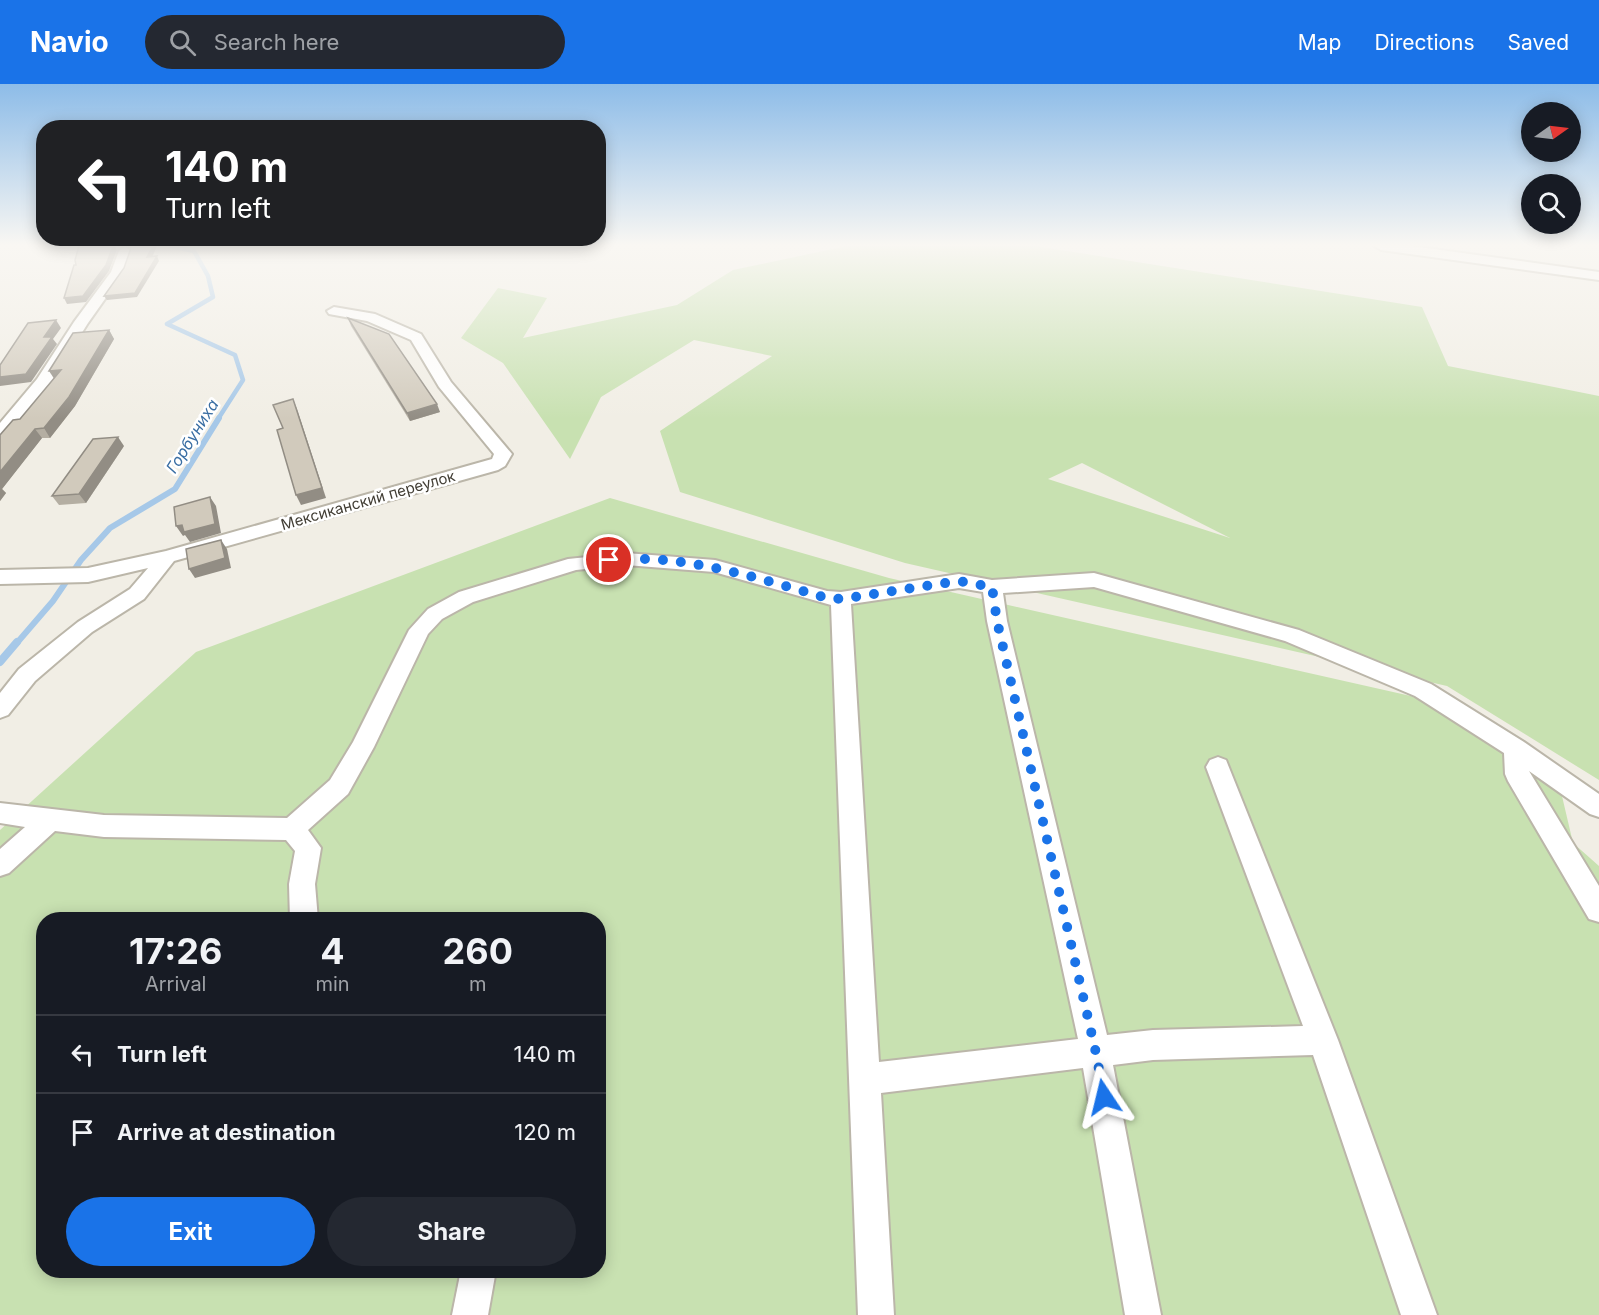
<!DOCTYPE html>
<html lang="en">
<head>
<meta charset="utf-8">
<style>
  :root { --surface:#171b24; --page:#242831; --text:#f1f3f6; --muted:#9ea1a6; --line:#363941; --accent:#1a73e8 }
  body { margin:0; font-family:Inter,sans-serif; background:var(--page); color:var(--text); height:100vh; display:flex; flex-direction:column; font-size:22px; white-space:nowrap }
  * { box-sizing:border-box; margin:0 }
  p { font-size:20px; color:var(--muted) }
  .icon { flex:none; width:33px; height:33px; fill:none; stroke:currentColor; stroke-width:2; stroke-linecap:round; stroke-linejoin:round }
  .map { position:relative; flex:1; overflow:hidden }
  .details { position:absolute; left:36px; top:828px; width:570px; height:366px; display:flex; flex-direction:column; background:var(--surface); border-radius:24px; box-shadow:0 3px 15px #0003 }
  .details>* { flex:none }
  .top-card { position:absolute; left:36px; top:36px; width:570px; height:126px; border-radius:24px; box-shadow:0 3px 15px #0003; background:#202124; color:#fff; overflow:hidden }
  .needle { width:39px; rotate:76deg }
  .buttons { position:absolute; left:1521px; top:18px; display:grid; gap:12px }
  .buttons a { display:grid; place-items:center; width:60px; height:60px; border-radius:50%; background:var(--surface); box-shadow:0 3px 15px #0003; font-size:30px }
  .pin { position:absolute; display:grid; place-items:center; width:51px; height:51px; color:#fff; margin:-26px; border:3px solid #fff; border-radius:50%; box-shadow:0 2px 6px #0007 }
  .me { position:absolute; width:66px; margin:-33px; rotate:350deg; stroke-linejoin:round; filter:drop-shadow(0 0 4px #0008) }
  .turn { display:flex; align-items:center; gap:21px; height:126px; padding:0 30px; font-size:27px }
  .turn .icon { width:78px; height:78px; stroke-width:2.5 }
  .turn b { display:block; font-size:42px; line-height:51px }
  .eta { display:flex; justify-content:space-evenly; align-items:center; height:102px; text-align:center }
  .eta b { font-size:36px; font-weight:700; line-height:42px }
  .button { display:flex; gap:12px; margin-top:auto; padding:12px 30px }
  .button a { flex:1; height:69px; border-radius:36px; background:var(--accent); color:#fff; font-size:24px; font-weight:700; line-height:69px; text-align:center }
  .button a+a { background:var(--page); color:var(--text) }
  ul { padding:0; list-style:none }
  li { display:flex; align-items:center; gap:18px; height:78px; padding:0 30px; border-top:2px solid var(--line) }
  li div { flex:1 }
  li b { display:block; font-size:22px }
  li em { font-style:normal }
  header { display:flex; align-items:center; gap:36px; box-sizing:border-box; height:84px; padding:0 30px; background:var(--accent); color:#fff }
  header strong { font-size:28px }
  nav { display:flex; gap:33px; margin-inline-start:auto; font-size:21px }
  .search { width:420px; height:54px; background:var(--page); display:flex; align-items:center; gap:15px; box-sizing:border-box; padding:0 21px; border-radius:33px; color:var(--muted); font-size:22px }
  .map>svg:first-child { display:block }
  .green { fill:#c8e1b1; fill-rule:evenodd }
  .lines { fill:none; stroke-linecap:round; stroke-linejoin:round }
  .stream-far2 { stroke:#a6c8e8; stroke-width:4.5 }
  .stream-far1 { stroke:#a6c8e8; stroke-width:6 }
  .stream { stroke:#a6c8e8; stroke-width:8 }
  .street-casing { stroke:#bbb6a9; stroke-width:4 }
  .street { fill:#fff; fill-rule:evenodd }
  .wall { fill:#b4aea2 }
  .shaded-wall { fill:#928d84 }
  .building { fill:#d1cabc; stroke:#928d84; stroke-width:1.5 }
  .route { stroke:#1a73e8; stroke-width:10; stroke-dasharray:0 18 }
  .labels { text-anchor:middle; dominant-baseline:central; stroke-width:5; stroke-linejoin:round; paint-order:stroke }
  .far-street-label { font-size:15px; fill:#423e35; stroke:#fff }
  .far-water-label { font-size:16px; font-style:italic; fill:#3a6ea3; stroke:#fff }
</style>
</head>
<body>
<header>
<strong>Navio</strong>
<div class="search"><svg class="icon" aria-label="search" viewBox="0 0 24 24"><circle cx="10" cy="10" r="6"/><path d="M15 15l6 6"/></svg>Search here</div>
<nav><a>Map</a><a>Directions</a><a>Saved</a></nav>
</header>
<div class="map">
<svg width="1599" height="1231" viewBox="0 0 1599 1231">
  <rect width="100%" height="100%" fill="#f1eee5"/>
  <g class="green">
    <path d="M847,162h188l387,61 26,59 151,30v384l-152,-94 -542,-123 -225,-71 -20,-61 112,-75 -78,-16 -93,57 -31,62 -67,-96 -42,-25 37,-50 49,10 -24,40 154,-33 56,-35zM1082,379l148,75 -182,-59z"/>
    <path d="M610,414l279,80 544,123 125,78 15,64 26,23v449h-1599v-485l196,-178zM44,836h554v350h-554z"/>
  </g>
  <g class="lines">
    <path class="stream-far2" d="M171,162l23,5 14,25 5,21 -46,27 68,31 8,25 -25,39"/>
    <path class="stream-far1" d="M16,560l37,-43 28,-41 29,-32 65,-39 44,-71"/>
    <path class="stream" d="M0,578l17,-20"/>
    <defs>
      <g id="street">
        <path d="M1375,162h37l187,26v8l-218,-30z"/>
        <path d="M125,163l6,4 -7,21 -36,51 -37,59 -45,55 -6,1v-15l37,-44 37,-57 37,-50 8,-21z"/>
        <path d="M334,223l41,7 46,20 30,48 61,72 -7,12 -7,4 -324,91 -30,38 -52,33 -57,49 -27,34 -8,3v-25l19,-24 59,-47 52,-33 18,-21 -60,14 -88,2v-14l88,-2 78,-17 326,-92 2,-5 -55,-67 -28,-47 -44,-19 -38,-7 -2,-3z"/>
        <path d="M626,469l89,7 112,31 14,1 118,-18 33,6 102,-7 205,57 132,54 93,58 75,52v23l-9,-3 -61,-43 70,115v36l-10,-3 -81,-138 -3,-7 -1,-21 -89,-57 -130,-55 -191,-54 -91,6 4,28 100,414 46,-5 150,-4 -97,-259 4,-7 8,-3 8,3 112,280 99,275h-36l-88,-260 -160,5 -40,5 48,250h-36l-42,-247 -202,25 13,222h-36l-27,-710 -117,-33 -88,-7 -50,5 -103,32 -31,17 -14,15 -54,113 -26,47 -40,36 13,18 -6,36 3,36h-28l-1,-36 6,-33 -9,-11 -182,-3 -49,-6 -46,42 -9,3v-27l25,-22 -25,-4v-20l104,12 183,3 43,-38 23,-38 56,-112 19,-21 31,-17 109,-33zM959,504l24,4 4,29 91,418 -199,23 -28,-458z"/>
        <path d="M461,1186h35l-8,45h-36z"/>
      </g>
    </defs>
    <use href="#street" class="street-casing"/>
    <use href="#street" class="street"/>
  </g>
  <g class="wall">
    <path d="M348,234l92,94 -30,9 -59,-95z"/>
    <path d="M109,246l5,9 -39,67 -25,32h-8l-40,51 4,4 -6,8v-66l20,-16z"/>
    <path d="M124,362l-38,57 -27,2 -7,-9z"/>
  </g>
  <g class="shaded-wall">
    <path d="M113,162h2l2,4 -8,21 -23,31 -19,2 -3,-6z"/>
    <path d="M153,162h4l-7,16 -3,-5z"/>
    <path d="M157,172l2,5 -22,36 -30,3 -3,-4z"/>
    <path d="M56,236l5,8 -8,11 4,5 -26,38 -31,4v-9l44,-40z"/>
    <path d="M109,246l5,9 -39,67 -25,32 -6,-10z"/>
    <path d="M61,286l-6,10 -6,-9z"/>
    <path d="M293,315l4,10 29,89 -25,7 -5,-10z"/>
    <path d="M437,320l3,8 -30,9 -3,-8z"/>
    <path d="M35,345l7,9 -40,51 4,4 -6,8v-29z"/>
    <path d="M118,353l6,9 -38,57 -7,-9z"/>
    <path d="M210,413l6,9 5,27 -31,9 -5,-7 -2,1 -7,-10 6,-1z"/>
    <path d="M221,456l6,9 4,19 -36,10 -6,-9z"/>
  </g>
  <g class="building">
    <path d="M79,162h34l-7,19 -23,31 -19,2 10,-33h2l-1,-5z"/>
    <path d="M130,162h23l-6,11 10,-1 -22,37 -31,3 20,-28 7,-20z"/>
    <path d="M348,234l41,16 48,70 -30,9z"/>
    <path d="M56,236l-12,17h8l-26,37 -26,3v-12l28,-42z"/>
    <path d="M109,246l-40,67 -25,31 -9,1 -35,43v-37l13,-15 7,-1 41,-49 -12,1 24,-38z"/>
    <path d="M293,315l29,89 -26,7 -19,-65 6,-2 -10,-23z"/>
    <path d="M118,353l-39,57 -27,2 41,-57z"/>
    <path d="M210,413l5,27 -31,8 -2,-7 -6,1 -2,-19z"/>
    <path d="M221,456l4,18 -36,11 -3,-20z"/>
  </g>
  <linearGradient id="sky" x2="0" y2="1"><stop stop-color="#8dbce8"/><stop offset="0.48" stop-color="#f9f7f3"/><stop offset="1" stop-color="#f9f7f3" stop-opacity="0"/></linearGradient>
  <rect width="1599" height="335" fill="url(#sky)"/>
  <g class="lines">
    <path class="route" d="M609,476c73,-7 148,18 218,38l14,1 118,-18 33,6 5,34 99,432 8,44"/>
  </g>
  <g class="labels">
    <g class="far-street-label">
      <text transform="translate(368 416) rotate(-16)">Мексиканский переулок</text>
    </g>
    <g class="far-water-label">
      <text transform="translate(192 352) rotate(-58)">Горбуниха</text>
    </g>
  </g>
</svg>
<div class="buttons">
<a><svg class="needle" viewBox="-14 -14 28 28"><path d="M0-13l5 13h-10z" fill="#e53935"/><path d="M0 13l5-13h-10z" fill="#9ea1a6"/></svg></a>
<a><svg class="icon" aria-label="search" viewBox="0 0 24 24"><circle cx="10" cy="10" r="6"/><path d="M15 15l6 6"/></svg></a>
</div>
<div class="pin" style="left:609px;top:476px;background:#d93025"><svg class="icon" aria-label="arrive" viewBox="0 0 24 24"><path d="M6 21V4h12l-3 4 3 4H6"/></svg></div>
<svg class="me" style="left:1104px;top:1013px" viewBox="-20 -20 40 40"><path d="M0-17L14 15 0 8-14 15z" fill="#1a73e8" stroke="#fff" stroke-width="4"/></svg>
<div class="top-card">
<div class="turn"><svg class="icon" aria-label="left" viewBox="0 0 24 24"><path d="M17 20v-9H6M10 6l-5 5 5 5"/></svg><div><b>140 m</b>Turn left</div></div>
</div>
<section class="details">
<div class="eta">
<div><b>17:26</b><p>Arrival</p></div>
<div><b>4</b><p>min</p></div>
<div><b>260</b><p>m</p></div>
</div>
<ul>
<li><svg class="icon" aria-label="left" viewBox="0 0 24 24"><path d="M17 20v-9H6M10 6l-5 5 5 5"/></svg><div><b>Turn left</b></div><em>140 m</em></li>
<li><svg class="icon" aria-label="arrive" viewBox="0 0 24 24"><path d="M6 21V4h12l-3 4 3 4H6"/></svg><div><b>Arrive at destination</b></div><em>120 m</em></li>
</ul>
<div class="button"><a>Exit</a><a>Share</a></div>
</section>
</div>
</body>
</html>
